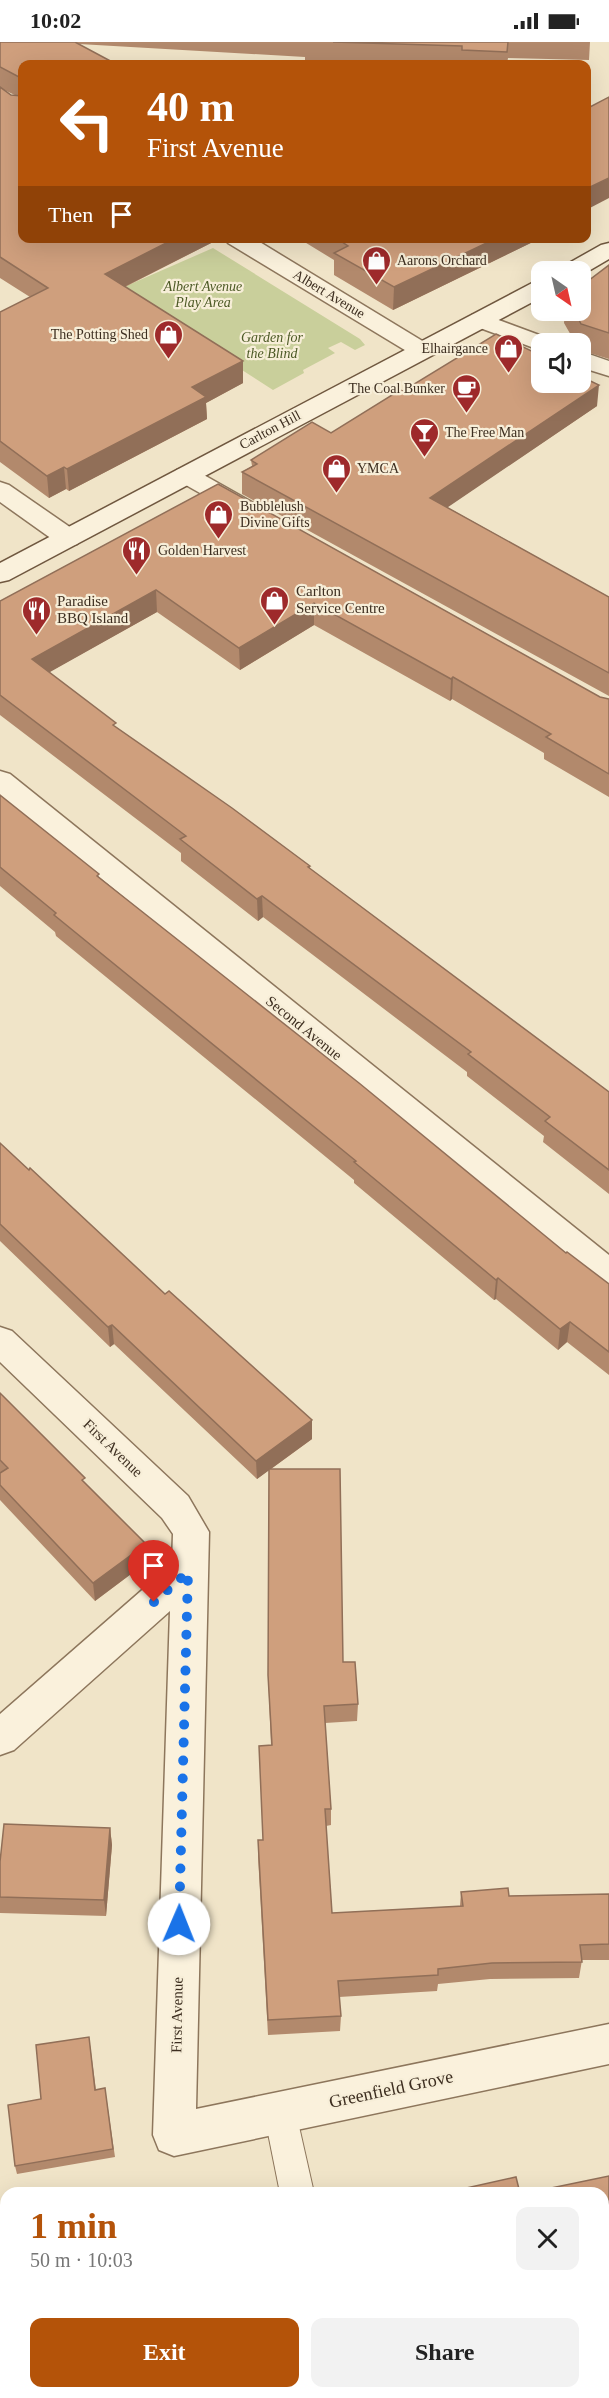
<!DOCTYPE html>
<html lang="en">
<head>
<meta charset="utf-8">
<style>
  :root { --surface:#fff; --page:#f2f2f2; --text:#222; --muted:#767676; --accent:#b45309 }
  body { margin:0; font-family:"Times New Roman",serif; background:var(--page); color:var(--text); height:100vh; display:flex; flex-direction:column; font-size:22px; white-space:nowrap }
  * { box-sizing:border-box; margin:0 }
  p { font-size:20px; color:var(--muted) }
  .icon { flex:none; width:33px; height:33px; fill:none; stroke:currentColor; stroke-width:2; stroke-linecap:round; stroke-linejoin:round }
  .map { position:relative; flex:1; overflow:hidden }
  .details { position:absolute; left:0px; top:2145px; width:609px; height:212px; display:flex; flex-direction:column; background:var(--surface); border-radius:18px 18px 0 0; box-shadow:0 6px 24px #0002 }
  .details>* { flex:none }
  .banner { position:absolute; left:18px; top:18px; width:573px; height:183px; border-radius:12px; box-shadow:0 6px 24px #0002; background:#b45309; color:#fff; overflow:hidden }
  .needle { width:39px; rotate:146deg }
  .fabs { position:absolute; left:531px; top:219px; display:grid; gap:12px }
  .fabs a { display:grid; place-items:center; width:60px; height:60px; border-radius:12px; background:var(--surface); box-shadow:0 6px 24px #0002; font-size:30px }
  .pin { position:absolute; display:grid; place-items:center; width:51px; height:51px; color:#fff; margin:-62px -26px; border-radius:50% 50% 50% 0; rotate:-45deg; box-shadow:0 0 6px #0007 }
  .pin .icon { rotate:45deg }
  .me { position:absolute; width:66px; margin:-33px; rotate:1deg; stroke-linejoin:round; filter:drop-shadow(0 0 4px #0008) }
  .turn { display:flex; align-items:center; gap:21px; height:126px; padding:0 30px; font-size:27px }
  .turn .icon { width:78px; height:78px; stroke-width:2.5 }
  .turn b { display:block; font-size:42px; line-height:51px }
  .then { display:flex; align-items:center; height:57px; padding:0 30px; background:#0003; gap:12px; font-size:22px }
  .round { display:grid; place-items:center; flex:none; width:63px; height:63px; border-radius:12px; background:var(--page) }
  .summary { display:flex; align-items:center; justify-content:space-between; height:102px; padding:0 30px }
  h1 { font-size:36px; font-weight:700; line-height:45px; color:var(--accent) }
  .cta { display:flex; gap:12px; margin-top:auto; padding:12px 30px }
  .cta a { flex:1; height:69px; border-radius:12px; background:var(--accent); color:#fff; font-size:24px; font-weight:700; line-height:69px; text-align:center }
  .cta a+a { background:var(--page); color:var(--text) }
  .status { display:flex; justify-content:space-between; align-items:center; height:42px; padding:0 30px; background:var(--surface); direction:ltr }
  .status svg { height:16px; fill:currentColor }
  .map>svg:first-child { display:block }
  .green { fill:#c9cf9b }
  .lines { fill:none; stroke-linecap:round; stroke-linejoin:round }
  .lane-casing { stroke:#8d765c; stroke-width:2 }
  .street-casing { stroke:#8d765c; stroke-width:3 }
  .secondary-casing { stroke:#6f573f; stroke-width:3 }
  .lane { fill:#faf1dc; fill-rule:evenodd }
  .street { fill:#faf1dc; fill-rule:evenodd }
  .secondary { fill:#faf1dc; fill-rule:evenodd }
  .wall { fill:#b2896c; fill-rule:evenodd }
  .shaded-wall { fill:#916f58 }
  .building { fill:#cf9f7d; stroke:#916f58; stroke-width:1.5 }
  .route { stroke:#1a73e8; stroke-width:10; stroke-dasharray:0 18 }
  .labels { text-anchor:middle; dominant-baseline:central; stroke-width:4.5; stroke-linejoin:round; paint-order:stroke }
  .far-poi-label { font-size:14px; fill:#3d2e20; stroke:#f7eed8; text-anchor:start }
  .far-park-label { font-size:14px; font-style:italic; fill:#4d5a26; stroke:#f7eed8 }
  .far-street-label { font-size:14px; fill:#3d2e20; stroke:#f7eed8 }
  .poi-label { font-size:15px; fill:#3d2e20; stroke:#f7eed8; text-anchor:start }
  .street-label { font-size:15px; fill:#3d2e20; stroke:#f7eed8 }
  .near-street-label { font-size:18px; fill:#3d2e20; stroke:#f7eed8 }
</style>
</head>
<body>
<div class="status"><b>10:02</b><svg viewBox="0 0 49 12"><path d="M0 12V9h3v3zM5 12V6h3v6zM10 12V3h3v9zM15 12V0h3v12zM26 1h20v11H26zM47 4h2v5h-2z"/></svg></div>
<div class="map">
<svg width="609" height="2356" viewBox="0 0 609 2356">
  <rect width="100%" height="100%" fill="#f0e4c8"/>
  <path class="green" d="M213,206l147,91 5,6 -10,5 -14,-8 -13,6 7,5 -32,17 1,3 -31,17 -156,-100z"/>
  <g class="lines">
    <defs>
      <path id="lane" d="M280,2055l12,5 4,11 18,80h-34l-16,-80 4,-11z"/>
      <g id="street">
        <path d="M225,196h28l176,107 4,5 -4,5 -8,2 -8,-2 -185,-112z"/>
        <path d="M480,271l70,26 4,5h-12v7l-70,-26 -4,-5 4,-5z"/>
        <path d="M580,309l29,10v15l-29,-9z"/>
        <path d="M186,425l9,3 62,35 4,5 -4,5 -9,3 -9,-3 -62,-35 -4,-5 4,-5z"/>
        <path d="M0,440l9,3 68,47 4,6 -4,6 -9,2 -9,-2 -59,-42z"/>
        <path d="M0,729l10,3 599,481v32l-12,-4 -597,-487z"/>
        <path d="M0,1285l12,4 176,165 21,36 -13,577 413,-85v40l-435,92 -15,-6 -6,-15 17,-524 -156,139 -14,5v-41l172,-150 1,-30 -11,-16 -162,-156z"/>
      </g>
      <g id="secondary">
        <path d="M609,201v16l-29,17v-4h-21l3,-5 39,-22z"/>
        <path d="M542,238v17l-533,283 -9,2v-19l534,-281z"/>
      </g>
    </defs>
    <use href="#lane" class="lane-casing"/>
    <use href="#street" class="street-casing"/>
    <use href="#secondary" class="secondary-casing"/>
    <use href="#lane" class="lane"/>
    <use href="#street" class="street"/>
    <use href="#secondary" class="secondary"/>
  </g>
  <g class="wall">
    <path d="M0,0h590l-1,18 -81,-2 -1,6h-138l-64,-2v-5l-226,-13 -57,194h199l-96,49 118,74v22l-37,20 1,16 -138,72 -3,-2 -17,9 -49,-36v-150l30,-15 -30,-19zM2,47l15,7 -6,-1z"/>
    <path d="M298,196h243l-148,72 -59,-35v-15z"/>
    <path d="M609,223v94l-29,-9v-6h-4l-12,-21 1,-13h15z"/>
    <path d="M403,349l194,15 -150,101 162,90v99l-367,-202v-22l10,-6 -1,-6 80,-27z"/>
    <path d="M218,442l382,213 9,2v98l-65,-38v-6l-92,-54 -2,2 -136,-76 -74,45 -83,-58 -108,60 67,55 194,139v3l299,223v102l-66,-52 1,-6 -77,-60v-4l-204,-155 -5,4 -77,-60v-8l-181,-138v-114z"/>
    <path d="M0,753l100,83 466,375 43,31v91l-42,-33 -9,8 -62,-51 -2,1 -140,-117v-3l-298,-244 -1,-4 -55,-46z"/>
    <path d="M0,1101l312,296 -41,30 87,235 -1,17 -32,2 6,86v16l-5,1 6,87 128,-7 1,-14 48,4 100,-2v66h-27l-3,18 -89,1 -52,5 -1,7 -98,6 2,19 -1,15 -72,4 -10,-179 5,-16 8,-95 -3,-70 1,-205 -12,9 -143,-135 -4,3 -110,-106z"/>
    <path d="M0,1351l86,91 61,78 -52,39 -95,-101z"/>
    <path d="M110,1786l2,17 -6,71 -106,-3v-51z"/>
    <path d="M89,1995l7,53 9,-2 10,69 -98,17 -2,-8 26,-67z"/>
  </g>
  <g class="shaded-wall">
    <path d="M609,136v20l-23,12v-21z"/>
    <path d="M176,196h45l-115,58 -1,-22z"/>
    <path d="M497,196h44l-148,72 1,-23z"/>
    <path d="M243,319v22l-37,20 1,16 -138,72 -2,-22 125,-82z"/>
    <path d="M599,343l-2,21 -168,114 1,-22z"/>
    <path d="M64,425l2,22 -17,9 -2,-22z"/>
    <path d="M156,548l1,22 -123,69 -2,-22z"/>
    <path d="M314,561v22l-74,45 -1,-22z"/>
    <path d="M453,635l-1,22 -2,2 1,-22z"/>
    <path d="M262,854l1,21 -5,4 -1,-22z"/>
    <path d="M498,1236l-2,21 -2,1 2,-20z"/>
    <path d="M570,1280l-3,20 -9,8 2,-21z"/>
    <path d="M112,1283l2,19 -4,3 -2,-20z"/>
    <path d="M312,1378v19l-55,40 -1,-18z"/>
    <path d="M146,1502l1,18 -52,39 -2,-18z"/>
    <path d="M110,1786l2,17 -6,71 -2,-16z"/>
    <path d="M609,2229v9l-6,1v-9z"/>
  </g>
  <g class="building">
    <path d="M0,0h75l41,22h-94v174h154l-71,36 138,87 -51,26 14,10 -139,72 -3,-2 -17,9 -47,-35v-129l48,-24 -48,-31v-170l11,8 11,1 -1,-18 -21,-11z"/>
    <path d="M333,0h175l-1,10 -45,-2v-4z"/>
    <path d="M609,55v81l-23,11v-80z"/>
    <path d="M336,196h161l-103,49 -60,-34 14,-7z"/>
    <path d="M609,223v68l-28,-9 -7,-14h6v-23z"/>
    <path d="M496,292l46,22v26h38v-6l19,9 -169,113 179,99v76l-367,-201 15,-8 -6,-4 61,-38 19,11 69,-43 3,1z"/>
    <path d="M218,442l382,213 9,2v75l-63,-37 5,-3 -98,-57 -2,2 -137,-76 -75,45 -83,-58 -124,69 84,64 -3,2 119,83 78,58 -2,1 301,225v78l-64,-49 5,-4 -82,-63 3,-2 -209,-156 -5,3 -77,-60 6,-3 -186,-141v-94z"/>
    <path d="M0,753l99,79 -2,2 262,207 207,170 1,-1 42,32v68l-39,-30 -10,7 -62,-51 -2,2 -142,-118 2,-1 -302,-246 2,-2 -56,-46z"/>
    <path d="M0,1101l29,27 1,-2 135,126 4,-3 143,129 -56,41 -144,-136 -4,2 -108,-103z"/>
    <path d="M0,1351l85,85 -3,2 64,64 -53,39 -93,-98v-12l8,-5 -8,-8z"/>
    <path d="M269,1427h71l3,193h12l3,42 -34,2 7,103h-6l7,104 131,-7 -2,-14 47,-4 1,8 100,-2v50l-29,1 2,17 -90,1 -54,6v6l-100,6 3,35 -73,4 -10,-180h5l-4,-94 13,-1 -4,-70z"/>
    <path d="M4,1782l106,4 -6,72 -104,-3v-35z"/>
    <path d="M89,1995l6,53 10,-2 8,61 -98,17 -7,-61 33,-6 -5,-54z"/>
    <path d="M609,2134v95l-6,1v-79h-76z"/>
    <path d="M516,2135l4,16h-76z"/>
  </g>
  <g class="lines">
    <path class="route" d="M154,1560l34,-30 -9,352"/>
  </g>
  <defs>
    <symbol id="shop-pin" viewBox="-11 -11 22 30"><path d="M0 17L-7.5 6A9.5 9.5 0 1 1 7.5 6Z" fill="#9e2a2b" stroke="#f7eed8"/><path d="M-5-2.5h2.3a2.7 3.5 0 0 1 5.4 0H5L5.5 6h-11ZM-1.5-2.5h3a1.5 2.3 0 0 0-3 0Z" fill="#fff"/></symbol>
    <symbol id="cafe-pin" viewBox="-11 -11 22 30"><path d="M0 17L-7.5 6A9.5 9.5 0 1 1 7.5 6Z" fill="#9e2a2b" stroke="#f7eed8"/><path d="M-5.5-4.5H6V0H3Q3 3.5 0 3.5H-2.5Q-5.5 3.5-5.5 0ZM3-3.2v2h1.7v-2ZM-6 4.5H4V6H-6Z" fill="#fff"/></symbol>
    <symbol id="bar-pin" viewBox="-11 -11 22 30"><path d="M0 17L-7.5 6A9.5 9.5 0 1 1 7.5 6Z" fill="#9e2a2b" stroke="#f7eed8"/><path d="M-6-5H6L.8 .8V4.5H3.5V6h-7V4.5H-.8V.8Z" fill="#fff"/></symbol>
    <symbol id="restaurant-pin" viewBox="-11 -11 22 30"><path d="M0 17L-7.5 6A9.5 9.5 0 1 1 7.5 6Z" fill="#9e2a2b" stroke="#f7eed8"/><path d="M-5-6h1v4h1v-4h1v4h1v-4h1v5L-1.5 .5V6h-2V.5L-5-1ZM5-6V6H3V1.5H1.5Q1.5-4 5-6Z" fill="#fff"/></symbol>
  </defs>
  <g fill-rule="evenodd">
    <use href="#shop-pin" x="360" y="202" width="33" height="45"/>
    <use href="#shop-pin" x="152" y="276" width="33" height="45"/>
    <use href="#shop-pin" x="492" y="290" width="33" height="45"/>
    <use href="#cafe-pin" x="450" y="330" width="33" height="45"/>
    <use href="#bar-pin" x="408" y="374" width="33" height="45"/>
    <use href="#shop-pin" x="320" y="410" width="33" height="45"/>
    <use href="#shop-pin" x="202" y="456" width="33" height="45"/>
    <use href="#restaurant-pin" x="120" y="492" width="33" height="45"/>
    <use href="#shop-pin" x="258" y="542" width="33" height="45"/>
    <use href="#restaurant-pin" x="20" y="552" width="33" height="45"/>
  </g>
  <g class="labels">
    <g class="far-poi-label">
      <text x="397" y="218">Aarons Orchard</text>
      <text x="148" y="292" text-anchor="end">The Potting Shed</text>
      <text x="488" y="306" text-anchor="end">Elhairgance</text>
      <text x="445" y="346" text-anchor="end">The Coal Bunker</text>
      <text x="445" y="390">The Free Man</text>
      <text x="357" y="426">YMCA</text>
      <text x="240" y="464">Bubblelush<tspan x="240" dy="16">Divine Gifts</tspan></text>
      <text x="158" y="508">Golden Harvest</text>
    </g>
    <g class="far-park-label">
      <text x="203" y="244">Albert Avenue<tspan x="203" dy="16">Play Area</tspan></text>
      <text x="272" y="295">Garden for<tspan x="272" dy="16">the Blind</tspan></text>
    </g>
    <g class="far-street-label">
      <text transform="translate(329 252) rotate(31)">Albert Avenue</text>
      <text transform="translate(270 388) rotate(-28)">Carlton Hill</text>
    </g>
    <g class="poi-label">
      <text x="296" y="549">Carlton<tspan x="296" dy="17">Service Centre</tspan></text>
      <text x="57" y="559">Paradise<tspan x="57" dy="17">BBQ Island</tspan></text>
    </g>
    <g class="street-label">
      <text transform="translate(304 986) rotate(39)">Second Avenue</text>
      <text transform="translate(113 1406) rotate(44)">First Avenue</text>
      <text transform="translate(177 1973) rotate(-89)">First Avenue</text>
    </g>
    <g class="near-street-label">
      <text transform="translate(391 2047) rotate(-12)">Greenfield Grove</text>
    </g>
  </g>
</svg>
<div class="fabs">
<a><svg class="needle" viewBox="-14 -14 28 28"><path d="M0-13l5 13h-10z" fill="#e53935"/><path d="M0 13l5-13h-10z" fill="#767676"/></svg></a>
<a><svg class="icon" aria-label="sound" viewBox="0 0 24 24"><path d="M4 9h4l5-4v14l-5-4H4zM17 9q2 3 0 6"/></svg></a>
</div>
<div class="pin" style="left:154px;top:1560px;background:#d93025"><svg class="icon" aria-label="arrive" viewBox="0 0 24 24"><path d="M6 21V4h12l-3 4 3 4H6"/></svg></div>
<svg class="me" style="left:179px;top:1882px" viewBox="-20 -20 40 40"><circle r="19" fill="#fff"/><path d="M0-13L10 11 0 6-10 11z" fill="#1a73e8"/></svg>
<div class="banner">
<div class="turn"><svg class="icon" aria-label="left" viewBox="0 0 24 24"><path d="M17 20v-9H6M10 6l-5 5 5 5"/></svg><div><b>40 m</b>First Avenue</div></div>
<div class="then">Then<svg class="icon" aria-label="arrive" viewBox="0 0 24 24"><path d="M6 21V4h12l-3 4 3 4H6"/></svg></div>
</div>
<section class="details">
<div class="summary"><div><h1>1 min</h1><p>50 m · 10:03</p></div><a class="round"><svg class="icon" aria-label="close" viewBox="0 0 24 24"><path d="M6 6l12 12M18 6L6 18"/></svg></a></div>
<div class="cta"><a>Exit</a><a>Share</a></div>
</section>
</div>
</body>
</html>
